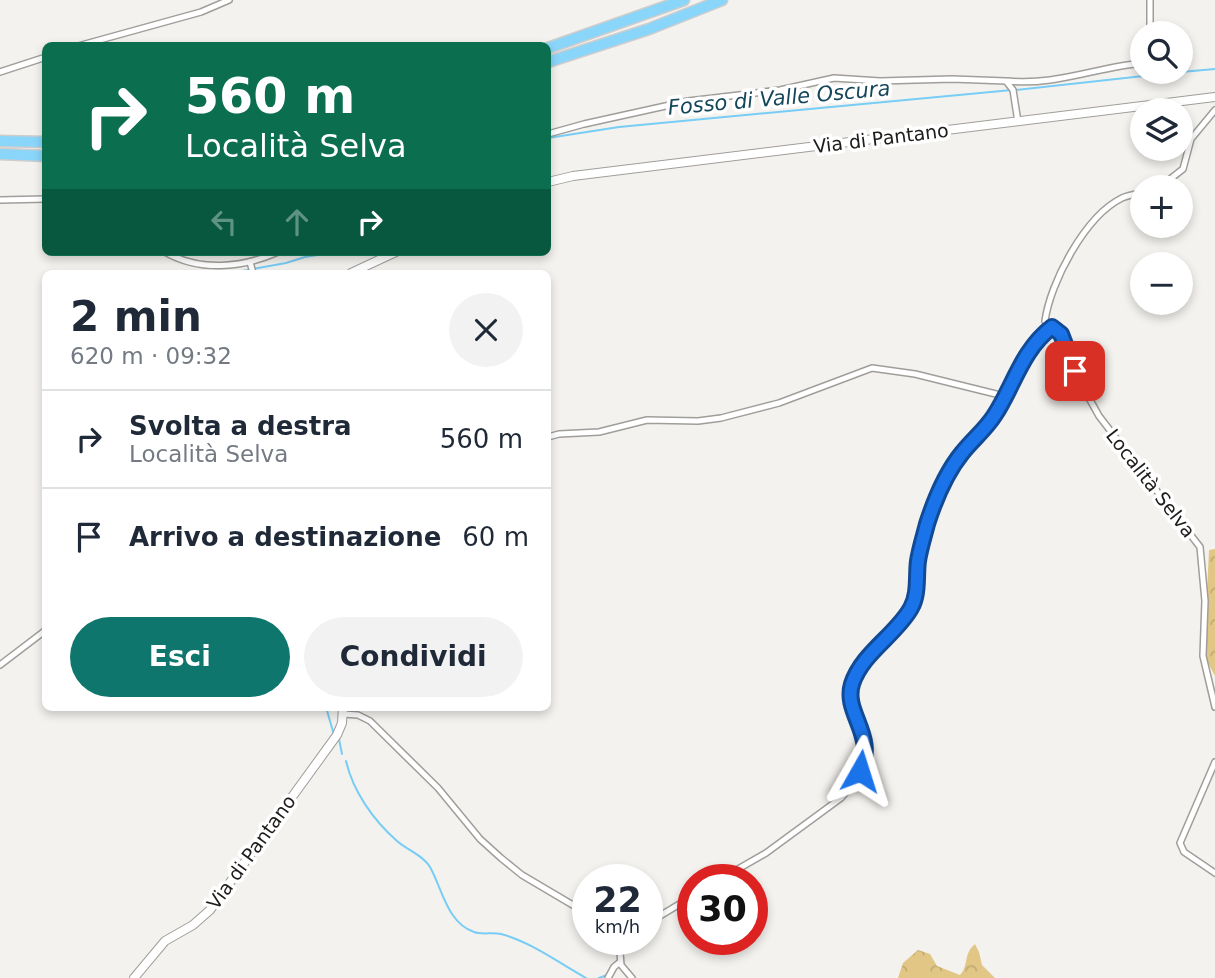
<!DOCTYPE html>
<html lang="it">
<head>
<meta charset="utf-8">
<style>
  :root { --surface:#fff; --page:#f2f2f3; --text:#1f2937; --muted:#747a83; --line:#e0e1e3; --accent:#0f766e }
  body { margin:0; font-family:"DejaVu Sans",sans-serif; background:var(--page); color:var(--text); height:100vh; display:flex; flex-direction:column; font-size:26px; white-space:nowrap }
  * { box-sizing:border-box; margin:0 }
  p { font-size:23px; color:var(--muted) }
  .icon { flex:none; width:38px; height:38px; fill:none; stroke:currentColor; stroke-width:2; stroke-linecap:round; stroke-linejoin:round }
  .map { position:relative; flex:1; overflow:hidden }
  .side { position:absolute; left:42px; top:270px; width:509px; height:441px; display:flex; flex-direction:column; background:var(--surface); border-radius:10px; box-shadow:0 4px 10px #0003 }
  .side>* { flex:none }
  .top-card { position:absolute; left:42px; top:42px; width:509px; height:214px; border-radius:10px; box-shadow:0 4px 10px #0003; background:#0b6e4f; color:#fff; overflow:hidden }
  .buttons { position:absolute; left:1130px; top:21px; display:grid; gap:14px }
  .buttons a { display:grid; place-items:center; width:63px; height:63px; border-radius:50%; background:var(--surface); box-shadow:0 4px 10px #0003; font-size:35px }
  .speed { position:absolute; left:572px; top:864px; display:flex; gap:14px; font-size:35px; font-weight:700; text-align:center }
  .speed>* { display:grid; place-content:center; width:91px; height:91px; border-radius:50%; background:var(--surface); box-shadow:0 4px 10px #0003; line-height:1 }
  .speed small { font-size:18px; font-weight:400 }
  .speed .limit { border:10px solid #d22; background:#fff; color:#111 }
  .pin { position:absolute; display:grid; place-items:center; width:60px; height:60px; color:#fff; margin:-30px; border-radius:14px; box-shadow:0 4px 10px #0006 }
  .me { position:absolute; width:77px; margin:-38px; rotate:6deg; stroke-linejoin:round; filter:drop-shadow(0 0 5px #0008) }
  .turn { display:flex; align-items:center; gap:24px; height:147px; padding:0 28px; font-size:32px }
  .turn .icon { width:91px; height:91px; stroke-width:2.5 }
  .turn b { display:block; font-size:49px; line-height:60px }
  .lanes { display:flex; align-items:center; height:66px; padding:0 28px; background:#0003; justify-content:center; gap:35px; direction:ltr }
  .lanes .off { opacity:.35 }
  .round { display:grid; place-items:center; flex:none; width:74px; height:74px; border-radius:37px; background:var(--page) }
  .headline { display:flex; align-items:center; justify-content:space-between; height:119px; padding:0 28px }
  h1 { font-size:42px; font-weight:800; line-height:52px }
  .primary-button { display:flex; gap:14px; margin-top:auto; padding:14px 28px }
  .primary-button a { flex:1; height:80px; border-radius:42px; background:var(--accent); color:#fff; font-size:28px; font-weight:800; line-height:80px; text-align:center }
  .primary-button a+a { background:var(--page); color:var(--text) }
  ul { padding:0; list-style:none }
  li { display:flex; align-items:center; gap:21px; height:98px; padding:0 28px; border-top:2px solid var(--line) }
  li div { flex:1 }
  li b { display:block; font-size:26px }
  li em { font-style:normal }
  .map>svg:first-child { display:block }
  .forest { fill:url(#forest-crowns) }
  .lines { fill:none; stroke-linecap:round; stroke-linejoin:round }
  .stream { stroke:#77cdf5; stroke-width:2 }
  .street-casing { stroke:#a09e9a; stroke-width:8 }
  .secondary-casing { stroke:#a09e9a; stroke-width:10 }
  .highway-casing { stroke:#cdcdcd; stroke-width:13 }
  .street { stroke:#fff; stroke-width:5 }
  .secondary { stroke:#fff; stroke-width:8 }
  .highway { stroke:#8ad6fa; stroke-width:10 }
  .route-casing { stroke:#114b97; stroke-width:18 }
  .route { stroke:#1a73e8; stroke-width:12 }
  .labels { text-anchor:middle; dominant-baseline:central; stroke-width:7; stroke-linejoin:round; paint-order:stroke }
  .street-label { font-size:19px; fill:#1d1c1a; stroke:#fff }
  .water-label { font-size:21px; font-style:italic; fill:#15475b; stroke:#fff }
</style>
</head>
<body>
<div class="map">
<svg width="1215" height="978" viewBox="0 0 1215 978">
  <defs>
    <pattern id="forest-crowns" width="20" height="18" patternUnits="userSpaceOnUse" patternTransform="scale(1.75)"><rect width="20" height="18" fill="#e2c685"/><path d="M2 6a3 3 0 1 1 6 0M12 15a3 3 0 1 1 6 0" fill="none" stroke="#c1aa72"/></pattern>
  </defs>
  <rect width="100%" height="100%" fill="#f4f2ee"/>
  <g class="forest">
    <path d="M1215,549v127l-11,-21 5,-105z"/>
    <path d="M975,944l4,8 3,13 13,13h-97l5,-15 15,-13 12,4 7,12 23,9c9,-9 3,-21 15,-31z"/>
  </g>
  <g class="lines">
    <g class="stream">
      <path d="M1181,72l34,-3"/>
      <path d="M1015,90l165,-18"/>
      <path d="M548,138l71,-11 393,-37"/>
      <path d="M231,273l55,-10 19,-6 32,-5"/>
      <path d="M326,707l8,28"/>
      <path d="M339,739l3,15"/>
      <path d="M346,761c7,30 27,59 51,80 10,9 26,14 33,26 12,21 17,56 44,65 8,3 18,0 27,2 30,8 58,29 85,44"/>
      <path d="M599,978l8,-3"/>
    </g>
    <defs>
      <g id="street">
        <path d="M1150,0v33"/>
        <path d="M78,46l123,-34 28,-12"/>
        <path d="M0,72l46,-15"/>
        <path d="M1008,81c47,5 89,-14 135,-18"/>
        <path d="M548,134l36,-10 104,-23 92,-11 54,-12 46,3 72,-2 54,2 7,9 5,32"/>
        <path d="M1160,187l23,-18 8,-30 24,-29"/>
        <path d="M1143,193c-7,1 -15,2 -21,5 -37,18 -72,85 -77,123l2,5 14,8 18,46 20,36 101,131 5,54 -2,55 12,51"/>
        <path d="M0,200l46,-1"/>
        <path d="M165,252c35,20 77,16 113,0"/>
        <path d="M250,262l3,11"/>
        <path d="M548,437l11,-3 40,-2 48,-12 51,1 23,-3 58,-15 93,-35 43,6 89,22"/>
        <path d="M0,665l46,-35"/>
        <path d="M343,714l15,1 12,6 68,67 42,51 21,19 21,17 66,39"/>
        <path d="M1215,762l-35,81 4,9 31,21"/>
        <path d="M719,880l47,-27 75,-55 12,-14 12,-23 1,-11 -15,-53 2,-16 10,-16 50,-59 9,-65 14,-40 12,-27 14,-21 32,-37 34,-65 24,-23"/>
        <path d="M648,923l45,-27"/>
        <path d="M619,940l2,25 11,13"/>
        <path d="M608,978l6,-11 6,-5"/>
      </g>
      <g id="secondary">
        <path d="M548,182l25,-6 642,-79"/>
        <path d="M351,273l45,-21"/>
        <path d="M134,978l31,-37 28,-16 17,-15 127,-175 5,-12 1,-16"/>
      </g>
      <g id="highway">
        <path d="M548,48l136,-48"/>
        <path d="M548,62l101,-33 73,-29"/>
        <path d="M0,141l46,1"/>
        <path d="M0,154l46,2"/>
      </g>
    </defs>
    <use href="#street" class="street-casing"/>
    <use href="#secondary" class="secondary-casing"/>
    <use href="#highway" class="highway-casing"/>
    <use href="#street" class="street"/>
    <use href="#secondary" class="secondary"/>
    <use href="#highway" class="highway"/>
  </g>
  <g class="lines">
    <defs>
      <path id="route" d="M860,771c17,-36 -17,-58 -8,-87 10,-31 44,-49 59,-76 8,-14 5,-32 7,-47 2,-13 6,-25 9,-37 8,-25 18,-50 35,-71 10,-13 23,-23 32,-37 20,-30 27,-65 58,-89l9,7 14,37"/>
    </defs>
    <use href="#route" class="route-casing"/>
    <use href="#route" class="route"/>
  </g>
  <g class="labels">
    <g class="street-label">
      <text transform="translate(881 138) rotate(-7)">Via di Pantano</text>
      <text transform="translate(1151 483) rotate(52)">Località Selva</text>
      <text transform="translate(251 852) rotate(-54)">Via di Pantano</text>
    </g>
    <g class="water-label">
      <text transform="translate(779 98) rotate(-5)">Fosso di Valle Oscura</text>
    </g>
  </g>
</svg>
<div class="buttons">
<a><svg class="icon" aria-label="search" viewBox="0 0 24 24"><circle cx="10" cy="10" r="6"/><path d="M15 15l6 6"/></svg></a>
<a><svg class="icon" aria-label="layers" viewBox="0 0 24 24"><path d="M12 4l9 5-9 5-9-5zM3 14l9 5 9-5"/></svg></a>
<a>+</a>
<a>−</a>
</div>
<div class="speed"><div>22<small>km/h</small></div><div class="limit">30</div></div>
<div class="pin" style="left:1075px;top:371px;background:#d93025"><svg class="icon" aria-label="arrive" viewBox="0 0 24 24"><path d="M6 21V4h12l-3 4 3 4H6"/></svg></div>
<svg class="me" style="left:860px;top:771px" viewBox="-20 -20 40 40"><path d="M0-17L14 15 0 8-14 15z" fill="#1a73e8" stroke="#fff" stroke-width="4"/></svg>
<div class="top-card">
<div class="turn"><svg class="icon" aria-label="right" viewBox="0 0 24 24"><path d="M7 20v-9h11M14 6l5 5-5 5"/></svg><div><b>560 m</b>Località Selva</div></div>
<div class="lanes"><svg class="icon off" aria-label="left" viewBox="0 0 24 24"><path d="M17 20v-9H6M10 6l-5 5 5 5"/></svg><svg class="icon off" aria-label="ahead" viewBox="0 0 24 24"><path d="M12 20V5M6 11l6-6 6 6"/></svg><svg class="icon" aria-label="right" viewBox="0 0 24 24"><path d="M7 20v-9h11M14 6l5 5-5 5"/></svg></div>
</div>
<section class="side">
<div class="headline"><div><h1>2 min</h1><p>620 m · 09:32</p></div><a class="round"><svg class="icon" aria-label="close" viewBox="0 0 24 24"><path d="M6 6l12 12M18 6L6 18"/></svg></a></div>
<ul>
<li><svg class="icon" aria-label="right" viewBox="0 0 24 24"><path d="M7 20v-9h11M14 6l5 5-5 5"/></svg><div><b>Svolta a destra</b><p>Località Selva</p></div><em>560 m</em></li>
<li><svg class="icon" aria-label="arrive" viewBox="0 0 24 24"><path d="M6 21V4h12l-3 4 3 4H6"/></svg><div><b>Arrivo a destinazione</b></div><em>60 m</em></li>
</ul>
<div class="primary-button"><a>Esci</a><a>Condividi</a></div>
</section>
</div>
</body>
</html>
